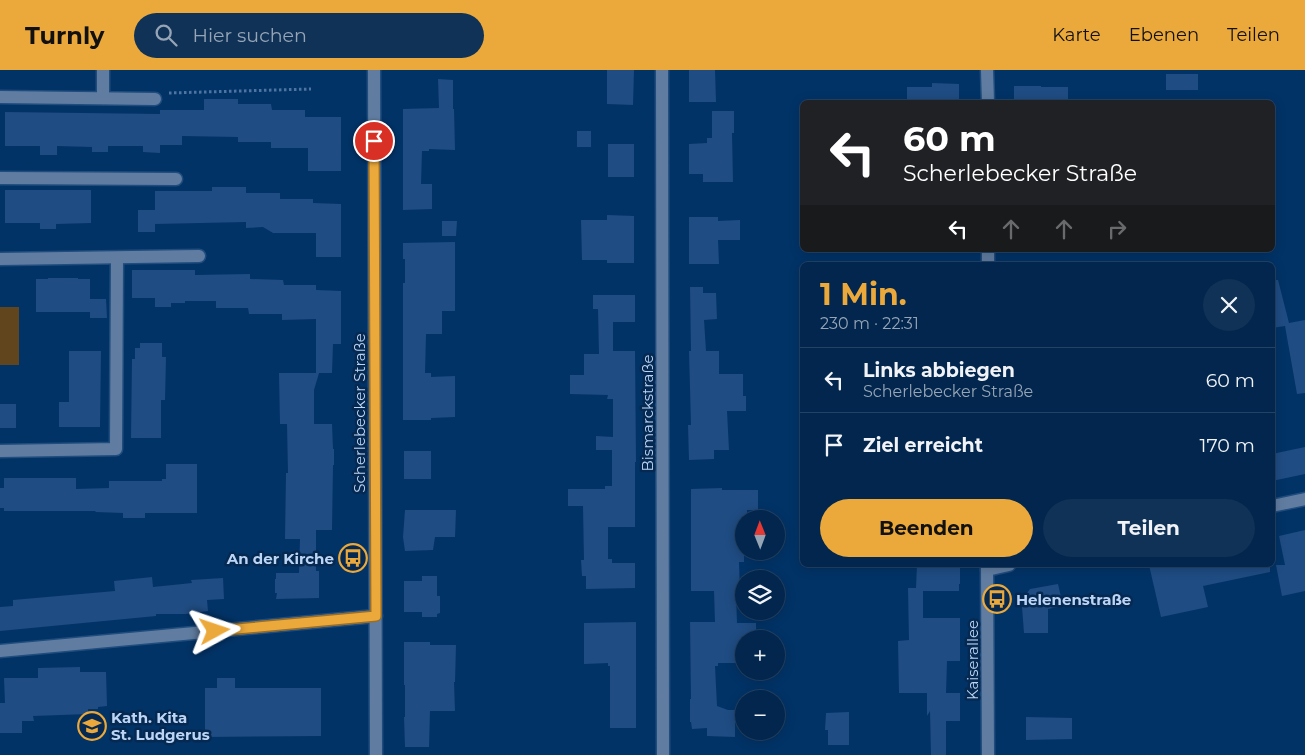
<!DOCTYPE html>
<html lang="de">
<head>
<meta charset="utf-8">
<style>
  :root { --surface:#02264d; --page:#103257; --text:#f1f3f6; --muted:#96a5b6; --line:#234365; --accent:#eca93b }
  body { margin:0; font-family:Montserrat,sans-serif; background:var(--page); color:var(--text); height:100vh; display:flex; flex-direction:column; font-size:19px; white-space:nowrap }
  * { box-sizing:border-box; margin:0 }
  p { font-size:16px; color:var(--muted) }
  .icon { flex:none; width:28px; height:28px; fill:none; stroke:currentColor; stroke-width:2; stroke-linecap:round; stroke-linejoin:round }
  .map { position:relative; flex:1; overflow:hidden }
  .details { position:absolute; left:800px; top:192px; width:475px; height:305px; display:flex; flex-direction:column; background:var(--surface); border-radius:8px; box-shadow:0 2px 12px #0003,0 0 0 1px var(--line) }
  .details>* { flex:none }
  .hud { position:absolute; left:800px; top:30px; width:475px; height:152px; border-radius:8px; box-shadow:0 2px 12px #0003,0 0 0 1px var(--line); background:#202124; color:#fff; overflow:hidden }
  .needle { width:32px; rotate:359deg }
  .tools { position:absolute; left:735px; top:440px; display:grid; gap:10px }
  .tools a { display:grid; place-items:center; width:50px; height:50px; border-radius:50%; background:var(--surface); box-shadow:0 2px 12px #0003,0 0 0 1px var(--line); font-size:25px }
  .pin { position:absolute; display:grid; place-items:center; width:42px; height:42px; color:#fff; margin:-21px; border:2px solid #fff; border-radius:50%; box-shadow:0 1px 5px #0007 }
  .me { position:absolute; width:55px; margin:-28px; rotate:85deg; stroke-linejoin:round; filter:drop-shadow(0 0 4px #0008) }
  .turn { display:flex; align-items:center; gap:18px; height:105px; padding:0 20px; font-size:22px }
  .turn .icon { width:65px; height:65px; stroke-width:2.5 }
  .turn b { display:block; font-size:35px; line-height:42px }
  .lanes { display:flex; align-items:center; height:48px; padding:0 20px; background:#0003; justify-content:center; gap:25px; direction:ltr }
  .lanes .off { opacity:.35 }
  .round { display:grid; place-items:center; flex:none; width:52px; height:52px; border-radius:26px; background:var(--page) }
  .overview { display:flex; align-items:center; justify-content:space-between; height:85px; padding:0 20px }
  h1 { font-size:30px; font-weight:700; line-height:38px; color:var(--accent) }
  .action { display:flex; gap:10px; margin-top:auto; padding:10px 20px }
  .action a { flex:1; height:58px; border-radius:30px; background:var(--accent); color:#111; font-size:20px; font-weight:700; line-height:58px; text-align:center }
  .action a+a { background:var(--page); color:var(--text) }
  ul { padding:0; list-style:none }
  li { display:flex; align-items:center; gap:15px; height:65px; padding:0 20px; border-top:1px solid var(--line) }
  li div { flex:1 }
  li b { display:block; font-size:19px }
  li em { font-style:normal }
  header { display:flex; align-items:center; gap:30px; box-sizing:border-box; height:70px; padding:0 25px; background:var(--accent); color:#111 }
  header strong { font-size:24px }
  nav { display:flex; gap:28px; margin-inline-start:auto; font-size:18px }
  .search { width:350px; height:45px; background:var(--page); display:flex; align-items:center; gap:12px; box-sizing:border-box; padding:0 18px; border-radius:28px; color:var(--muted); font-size:19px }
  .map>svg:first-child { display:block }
  .green { fill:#60451d }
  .building { fill:#1f4c83 }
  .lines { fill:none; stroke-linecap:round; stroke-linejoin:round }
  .minor-casing { stroke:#204d7e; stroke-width:15 }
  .path { stroke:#4e75a1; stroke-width:3; stroke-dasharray:2.5 2.5; stroke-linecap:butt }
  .minor { stroke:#607da1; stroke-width:12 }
  .route-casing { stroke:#996e26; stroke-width:12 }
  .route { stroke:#eca93b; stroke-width:9 }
  .labels { text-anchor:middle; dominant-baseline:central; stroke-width:5; stroke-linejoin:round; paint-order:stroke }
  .street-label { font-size:15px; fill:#bcd5f5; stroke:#062952 }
  .poi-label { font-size:15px; font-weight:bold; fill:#bcd5f5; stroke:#062952; text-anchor:start }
</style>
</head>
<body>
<header>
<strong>Turnly</strong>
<div class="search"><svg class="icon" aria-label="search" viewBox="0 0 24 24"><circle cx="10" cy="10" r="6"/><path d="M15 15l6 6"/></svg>Hier suchen</div>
<nav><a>Karte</a><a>Ebenen</a><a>Teilen</a></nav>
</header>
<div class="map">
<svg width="1305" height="685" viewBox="0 0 1305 685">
  <rect width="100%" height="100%" fill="#023367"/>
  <rect class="green" x="0" y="237" width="19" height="58"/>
  <g class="building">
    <path d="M607,0h27l-1,35 -26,-1z"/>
    <path d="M689,0h26l1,32h-27z"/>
    <rect x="1166" y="4" width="32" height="16"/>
    <path d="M438,9l15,1v29h1l1,41 -26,-1v2h-7l-1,33h11v25l-29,1v-101l36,-1z"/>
    <path d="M932,13l27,1v18h-52v-15h25z"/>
    <path d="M1014,16h27v1h27v15h-54z"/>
    <path d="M204,29h34v5h33l1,6h33v7h36v54h-33v-23h-37v-6h-33v-5l-56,-1v9h-22v8l-17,-1v-6h-35v6h-16v-5l-35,-1v9h-17v-9h-35v-34l155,2v-4h44z"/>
    <path d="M712,41h22v22h-2l1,49h-30v-8h-14v-30l18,-1v-5h5z"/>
    <rect x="577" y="61" width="14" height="16"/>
    <rect x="608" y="74" width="26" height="33"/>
    <path d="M212,117h34v6h34v6h33v4l28,1v53h-25v-24h-43l-10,-6 -17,1v-6l-91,2v8h-17v-22h17v-19h57z"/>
    <path d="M5,120h86v33l-35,1v5h-16v-6h-35z"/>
    <path d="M607,145l27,1v47h-27v-3h-25l-1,-40h26z"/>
    <path d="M689,147h29v4l22,-1v20h-22l1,24h-30z"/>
    <path d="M442,151h15l-1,15h-14z"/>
    <path d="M455,172v69h-13v23h-16l-1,39h6v4l24,-1v41l-24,1v2h-28v-137h2v-24h-2v-16z"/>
    <path d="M132,200h63v5l55,-1v5l33,1 1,5h32v5l25,1v53h-8l-1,29h-16v-54l-34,1v-6h-33l-1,-6h-32v-7h-31v2h-14v4h-16v-9h-23z"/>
    <path d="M48,208h30v1h12v20h16l1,19h-17v-6h-54v-33h12z"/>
    <path d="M1272,210h6l11,43 16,-3v73l-8,1 -12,-68 -13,2z"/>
    <path d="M690,217h13v6h13l1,26 -13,1 2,31h13v23h24v22h3v15h-19l2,39h-15v9l-25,1 -1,-35h3l-2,-74h2z"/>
    <path d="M593,225h42v27h-22v29h22l1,111h-1v65h-27v32h4v4h23v25l-49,1v-13h-4l-1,-16h3l-1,-54h-15v-17h37v-3h7v-36h-16v-14l17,1v-38h-6l1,-4 -38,-1v-19h14v-21h15l-1,-45h-5z"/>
    <path d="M140,273h22v14h4l-1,43h-4v38h-30l1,-79h3v-11h5z"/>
    <path d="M69,281h32l-1,76h-41v-25h10z"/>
    <path d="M279,303h40l-5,17v34h18l1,25h1v16h-1l-1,65h-16v41h3v27l-43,1 1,-6h-2v-14h1v-6h23l1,-34h-15l1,-66h2l-1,-49h-7z"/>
    <rect x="0" y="334" width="16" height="24"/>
    <path d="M1305,377v27l-33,7v-27z"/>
    <rect x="404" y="381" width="27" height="28"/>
    <path d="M166,394h31v49h-52v5h-22v-5l-27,-1 -1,-1h-91v-3h-4v-20h4v-10h72v11l33,-1v-7h53v-2h4z"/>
    <path d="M722,418v2h36v20h-11v9h-3v43h-5l1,32h-4l1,29h19v16h-12v24h-26v3h-3l2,40 11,4h7v27l-28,-1v-8l-15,1 -1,-7h-1v-23h1l-1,-77h25l-1,-31h-23v-102z"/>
    <path d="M405,440h51l-1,27h-20l-2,13 -28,1 -2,-14z"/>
    <path d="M1305,460v61l-23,5 -6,-31h9l-6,-29z"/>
    <path d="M917,495h43v19h-1v7h-36v27h37v43h-13l-1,32h14v28h-14v34h-15l-1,-44 -3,5v-23h-28l-1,-52 11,-1 -1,-52h8z"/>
    <path d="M1149,495h121v7l-67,14 5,21 -47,10z"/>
    <path d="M422,506h15v20h3v17l-3,1v3h-15v-5h-18v-31h18z"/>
    <path d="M152,507l1,10 39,-4 -1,-3 32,-2 1,21 -17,1 1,11 -22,3h-30v2l-156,15v-24l13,-1v-6l102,-9 -1,-10z"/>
    <path d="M1058,514l5,22 -15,3v24h-24l-2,-26h1l1,-10 6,-8z"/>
    <path d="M636,552v106h-26v-62h-2v-3l-24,1v-41z"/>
    <path d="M404,572h26v3h26l-1,37h-1l1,29h-25l-1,36h-24l-1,-30h1v-32h-1z"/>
    <path d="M80,597v5h26l1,34 -9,1v2h-10v5l-55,2 1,5h-12v12h-22v-30h5l-1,-25h34v-10z"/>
    <path d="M217,608h18v10h86v48l-116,1v-49h12z"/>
    <path d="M849,642v33h-21v-15h-3l1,-17z"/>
    <path d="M1026,647l46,1v21l-46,1z"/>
  </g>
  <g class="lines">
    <defs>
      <g id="minor">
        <path d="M374,0l2,685"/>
        <path d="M662,0l1,685"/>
        <path d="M987,0l1,32"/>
        <path d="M0,27l155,2"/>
        <path d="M103,28v-28"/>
        <path d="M0,108l176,1"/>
        <path d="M0,189l199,-3"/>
        <path d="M988,195v-15"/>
        <path d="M0,381l116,-2 1,-191"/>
        <path d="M1272,436l33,-7"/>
        <path d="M987,495l1,190"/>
        <path d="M987,500l22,-5"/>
        <path d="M0,581l376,-35"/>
      </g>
    </defs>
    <use href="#minor" class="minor-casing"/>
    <path class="path" d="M169,23l142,-4"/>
    <use href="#minor" class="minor"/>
  </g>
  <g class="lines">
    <defs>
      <path id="route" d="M215,561l161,-15 -2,-475"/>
    </defs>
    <use href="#route" class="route-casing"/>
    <use href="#route" class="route"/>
  </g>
  <defs>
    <symbol id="bus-ring" viewBox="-11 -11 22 22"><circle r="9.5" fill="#062952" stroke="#eca93b" stroke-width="1.5"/><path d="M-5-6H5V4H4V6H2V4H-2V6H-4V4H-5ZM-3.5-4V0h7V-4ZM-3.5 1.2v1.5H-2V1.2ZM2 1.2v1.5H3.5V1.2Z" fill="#eca93b"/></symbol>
    <symbol id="school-ring" viewBox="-11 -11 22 22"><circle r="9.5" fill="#062952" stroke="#eca93b" stroke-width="1.5"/><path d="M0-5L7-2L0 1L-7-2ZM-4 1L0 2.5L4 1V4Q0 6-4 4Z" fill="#eca93b"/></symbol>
  </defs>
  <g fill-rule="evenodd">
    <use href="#bus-ring" x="337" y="472" width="32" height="32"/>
    <use href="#bus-ring" x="981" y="513" width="32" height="32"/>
    <use href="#school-ring" x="76" y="640" width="32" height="32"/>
  </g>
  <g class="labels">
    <g class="street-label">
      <text transform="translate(359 343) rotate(-90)">Scherlebecker Straße</text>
      <text transform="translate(647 343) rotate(-90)">Bismarckstraße</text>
      <text transform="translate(972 590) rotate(-90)">Kaiserallee</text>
    </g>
    <g class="poi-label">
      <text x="334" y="488" text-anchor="end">An der Kirche</text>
      <text x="1016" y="529">Helenenstraße</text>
      <text x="111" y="647">Kath. Kita<tspan x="111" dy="17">St. Ludgerus</tspan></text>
    </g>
  </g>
</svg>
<div class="tools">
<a><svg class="needle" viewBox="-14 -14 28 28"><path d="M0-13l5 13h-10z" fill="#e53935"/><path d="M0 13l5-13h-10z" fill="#96a5b6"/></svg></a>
<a><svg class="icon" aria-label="layers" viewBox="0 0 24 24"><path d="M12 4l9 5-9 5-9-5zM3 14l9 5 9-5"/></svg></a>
<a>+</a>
<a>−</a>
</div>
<div class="pin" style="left:374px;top:71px;background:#d93025"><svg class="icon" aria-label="arrive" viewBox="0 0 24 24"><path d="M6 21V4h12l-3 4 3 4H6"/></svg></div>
<svg class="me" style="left:215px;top:561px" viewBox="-20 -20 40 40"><path d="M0-17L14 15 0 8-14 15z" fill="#eca93b" stroke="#fff" stroke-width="4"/></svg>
<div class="hud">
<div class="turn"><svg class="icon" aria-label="left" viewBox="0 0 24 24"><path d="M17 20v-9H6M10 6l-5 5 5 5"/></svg><div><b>60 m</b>Scherlebecker Straße</div></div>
<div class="lanes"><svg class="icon" aria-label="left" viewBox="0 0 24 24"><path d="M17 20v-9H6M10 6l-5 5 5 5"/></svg><svg class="icon off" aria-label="ahead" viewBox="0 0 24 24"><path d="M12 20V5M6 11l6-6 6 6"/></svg><svg class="icon off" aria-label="ahead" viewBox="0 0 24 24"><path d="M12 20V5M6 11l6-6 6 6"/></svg><svg class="icon off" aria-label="right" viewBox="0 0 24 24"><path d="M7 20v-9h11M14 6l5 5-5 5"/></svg></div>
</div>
<section class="details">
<div class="overview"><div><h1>1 Min.</h1><p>230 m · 22:31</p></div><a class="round"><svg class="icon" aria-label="close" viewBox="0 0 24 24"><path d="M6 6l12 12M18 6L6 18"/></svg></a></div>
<ul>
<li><svg class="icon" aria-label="left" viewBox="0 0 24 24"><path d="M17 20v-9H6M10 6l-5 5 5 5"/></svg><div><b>Links abbiegen</b><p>Scherlebecker Straße</p></div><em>60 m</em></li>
<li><svg class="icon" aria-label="arrive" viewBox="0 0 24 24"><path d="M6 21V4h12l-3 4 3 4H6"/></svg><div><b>Ziel erreicht</b></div><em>170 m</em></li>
</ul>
<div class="action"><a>Beenden</a><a>Teilen</a></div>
</section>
</div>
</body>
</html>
